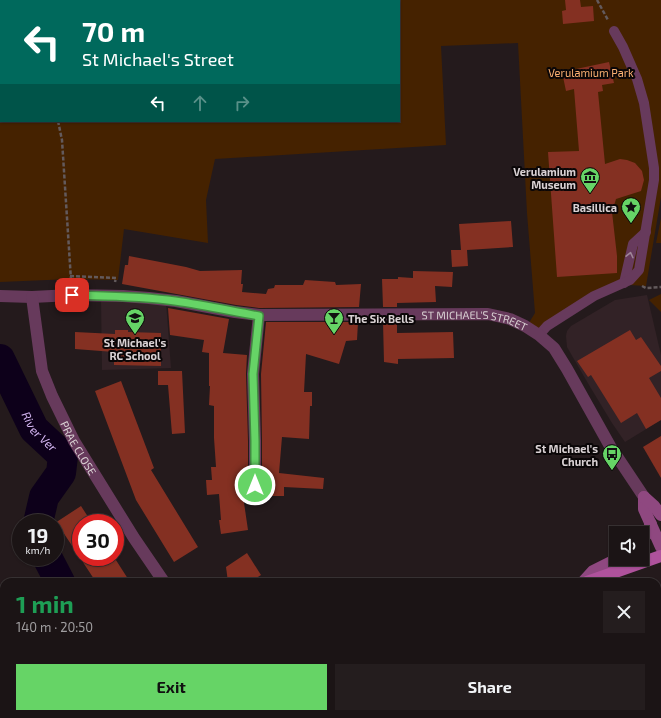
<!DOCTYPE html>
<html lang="en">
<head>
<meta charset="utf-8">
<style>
  :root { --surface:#1b1415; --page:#241d1e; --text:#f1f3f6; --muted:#a09ea0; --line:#393334; --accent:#66d466 }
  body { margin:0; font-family:"Exo 2",sans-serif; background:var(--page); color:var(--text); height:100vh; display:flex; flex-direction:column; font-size:15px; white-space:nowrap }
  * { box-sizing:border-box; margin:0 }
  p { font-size:13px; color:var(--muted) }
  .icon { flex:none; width:22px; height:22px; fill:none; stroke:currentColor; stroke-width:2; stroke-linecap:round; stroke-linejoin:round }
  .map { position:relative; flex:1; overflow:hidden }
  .sheet { position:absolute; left:0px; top:578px; width:661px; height:140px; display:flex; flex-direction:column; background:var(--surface); border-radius:12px 12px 0 0; box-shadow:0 1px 3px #0004,0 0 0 1px var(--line) }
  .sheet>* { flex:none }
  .top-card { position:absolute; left:0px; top:0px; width:400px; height:122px; box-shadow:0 1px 3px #0004,0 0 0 1px var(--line); background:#00695c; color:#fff; overflow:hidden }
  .fabs { position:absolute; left:609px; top:526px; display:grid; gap:8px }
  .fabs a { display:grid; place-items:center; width:40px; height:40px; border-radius:0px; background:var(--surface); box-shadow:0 1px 3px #0004,0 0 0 1px var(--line); font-size:20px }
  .speed { position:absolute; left:12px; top:514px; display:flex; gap:8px; font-size:20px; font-weight:700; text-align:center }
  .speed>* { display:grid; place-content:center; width:52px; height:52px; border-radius:50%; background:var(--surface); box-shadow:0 1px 3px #0004,0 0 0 1px var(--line); line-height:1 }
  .speed small { font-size:10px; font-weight:400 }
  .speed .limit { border:6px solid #d22; background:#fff; color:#111 }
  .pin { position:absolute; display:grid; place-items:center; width:34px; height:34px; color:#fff; margin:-17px; border-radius:8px; box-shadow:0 2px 6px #0006 }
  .me { position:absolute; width:44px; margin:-22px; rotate:0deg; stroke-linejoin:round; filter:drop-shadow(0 0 3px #0008) }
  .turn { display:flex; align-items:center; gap:14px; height:84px; padding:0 16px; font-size:18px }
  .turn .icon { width:52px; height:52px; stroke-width:2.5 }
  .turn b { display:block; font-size:28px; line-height:34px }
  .lanes { display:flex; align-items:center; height:38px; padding:0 16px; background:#0003; justify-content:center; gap:20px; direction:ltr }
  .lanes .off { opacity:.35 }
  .round { display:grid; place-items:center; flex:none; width:42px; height:42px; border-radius:0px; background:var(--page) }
  .overview { display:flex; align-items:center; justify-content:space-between; height:68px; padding:0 16px }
  h1 { font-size:24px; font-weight:700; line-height:30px; color:#1e9e55 }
  .action { display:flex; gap:8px; margin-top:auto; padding:8px 16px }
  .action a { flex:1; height:46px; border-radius:0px; background:var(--accent); color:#111; font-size:16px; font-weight:700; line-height:46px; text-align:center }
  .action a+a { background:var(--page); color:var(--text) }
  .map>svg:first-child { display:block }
  .built { fill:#322226 }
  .green { fill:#452200; fill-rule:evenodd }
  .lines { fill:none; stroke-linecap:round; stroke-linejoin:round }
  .river { stroke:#0d001a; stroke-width:30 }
  .building { fill:#843022 }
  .path { stroke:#635a5c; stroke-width:2.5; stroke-dasharray:4 2; stroke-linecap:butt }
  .lane { stroke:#673a5c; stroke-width:10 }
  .street { stroke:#673a5c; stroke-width:12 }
  .secondary { stroke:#8f4880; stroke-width:12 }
  .primary { stroke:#af529c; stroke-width:12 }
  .oneway { stroke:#a08698 }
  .route-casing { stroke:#428a42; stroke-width:10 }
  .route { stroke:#66d466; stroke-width:7 }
  .labels { text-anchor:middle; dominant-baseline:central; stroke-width:4; stroke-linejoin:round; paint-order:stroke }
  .park-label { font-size:11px; fill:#feb273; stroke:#0a0607 }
  .poi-label { font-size:11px; font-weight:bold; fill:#d9d1d3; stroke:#0a0607; text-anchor:end }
  .street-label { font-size:11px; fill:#d9d1d3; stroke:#0a0607 }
  .water-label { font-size:12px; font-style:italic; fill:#d5b6f3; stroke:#0a0607 }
</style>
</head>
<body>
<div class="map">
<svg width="661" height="718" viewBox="0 0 661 718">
  <rect width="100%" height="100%" fill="#241a1c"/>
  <g class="built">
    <path d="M647,295l14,60v65l-36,22 -13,-19 -23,-38 -22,-38 -1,-11 1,-5 4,-5 44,-26z"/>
    <path d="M101,299l65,3 5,66 -69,2z"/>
  </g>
  <g class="green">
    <path d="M0,0h661v197l-15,89 -17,-1 -57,25 -33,24 -12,-8 8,-13 -8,-100 -9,-170 -77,3 5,99 -231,14 -9,41 2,43 -84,-14 -6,51 -47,-1 -71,3zM1,1h398v120h-398z"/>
    <path d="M661,218v25h-5z"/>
    <path d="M661,294v18l-12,-12z"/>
    <path d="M657,694h4v24h-259l8,-4h247z"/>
  </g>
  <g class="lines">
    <g class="river">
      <path id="s1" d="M0,359l34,70 29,27 -2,17 -17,24 -6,26"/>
      <path d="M47,557l13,25"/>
      <path d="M168,714l1,4"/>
    </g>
  </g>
  <g class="building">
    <path d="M565,0h15l1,7 12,-1 1,15 -31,3 -1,-13 4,-1z"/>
    <path d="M609,62l5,21 -12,2 1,6 -5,1 7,72 15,-5 7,1 8,3 7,8 2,9 -3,11 -25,8 -4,13 5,44v17l-60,4 -9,-125 31,-1 -5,-62 -8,2 -4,-19z"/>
    <path d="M511,221l2,26 -46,3 1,16 -16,1 -1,-17h10l-2,-26z"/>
    <path d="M129,256l57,11 14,4 42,-1 -1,14h2l-1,8 24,2 2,-5 6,-1 1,-3h28l2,-5 30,2 1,3 25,-1 -2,23 -100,1 -23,-3 -114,-21 3,-19h3z"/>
    <path d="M413,271l40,1 -1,15 -17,-1 1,16 -39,1v4h-14l-1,-28h16v-2l15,1z"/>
    <path d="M168,308l61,11 -6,34 24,2 -1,19 2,67v44l1,4 3,3h3l4,-1 3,-3v-47l-1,-67 5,-52h92l-1,18 -11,1 -7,23 -33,-10 -2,38h8v14h-2l-1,33 -27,-2 -3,36 45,5 -1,11 -39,-2v9h-41l5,34 -27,4 -2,-14h2l-2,-26 -12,1 -1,-15h6l-1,-13h5l-2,-29v-32l-5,-1 1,-19h-1v-33l-7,-1 2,-12 -34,-5z"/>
    <path d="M383,322h14v11l56,-1 1,26 -56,1v5l-14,-2z"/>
    <path d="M115,330h13v2l33,1v33l-47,-1v-13l-39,-3v-17l40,2z"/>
    <path d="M630,330l6,10 5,-3 20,29v5l-12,7 12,20v22l-15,9 -9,-16 -16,10 -30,-48 -3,2 -11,-16z"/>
    <path d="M158,371h24l3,62 -13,1 -4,-49h-10z"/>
    <path d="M121,381l33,87 -3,2 47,77 -24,15 -38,-62 -41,-109z"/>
    <path d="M661,436v42l-18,-31z"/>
    <path d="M81,506l11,17h-11v34h33l16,25h-34l-39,-59h-2z"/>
    <path d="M247,553l14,22 -11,7h-22l-2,-15z"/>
  </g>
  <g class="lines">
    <g class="path">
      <path d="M24,0v1"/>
      <path d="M597,0l11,20"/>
      <path d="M58,121l4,19 9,140"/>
      <path d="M70,276l46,2 -1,4"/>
      <path d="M642,286l4,2 15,-1"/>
    </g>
    <g class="lane">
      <path d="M624,283l9,-39 13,-12"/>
      <path d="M539,335l8,-9 47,-30 36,-16 9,-10 15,-90v-12l-10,-65 -7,-24 -14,-32 -9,-16"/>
    </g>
    <g class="street">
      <path id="s2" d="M0,296l32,1 40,-2 51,1 26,2 27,3 59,11 24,3 229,-1 22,5 15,7 14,9 15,13 13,21 43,77 34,51"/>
      <path id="s3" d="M32,297l10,74 10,25 22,45 60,97 30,44"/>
      <path d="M255,485v-44l-2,-67 6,-59"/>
    </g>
    <g class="secondary">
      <path d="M644,497v12l17,38"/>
      <path d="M644,497l10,9 7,9"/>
      <path d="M642,539l4,-4 5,-11"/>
      <path d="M583,582l10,-11 24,-12"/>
    </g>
    <g class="primary">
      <path d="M587,582l74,-26"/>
      <path d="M278,718l9,-4"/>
    </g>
  </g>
  <defs><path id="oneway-chevron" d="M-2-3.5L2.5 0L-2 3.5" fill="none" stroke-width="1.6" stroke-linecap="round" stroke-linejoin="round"/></defs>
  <use class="oneway" href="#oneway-chevron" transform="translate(630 255) rotate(-77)"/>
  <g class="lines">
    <defs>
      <path id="route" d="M72,295c34,1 69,1 103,6 28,4 56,10 84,15l-6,58 2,67v44"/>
    </defs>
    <use href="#route" class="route-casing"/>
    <use href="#route" class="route"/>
  </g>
  <defs>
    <symbol id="museum-pin" viewBox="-11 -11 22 30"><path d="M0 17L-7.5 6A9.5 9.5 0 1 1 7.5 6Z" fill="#66d466" stroke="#0a0607"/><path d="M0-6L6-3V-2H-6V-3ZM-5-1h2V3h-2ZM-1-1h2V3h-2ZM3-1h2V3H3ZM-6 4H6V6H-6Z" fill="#111"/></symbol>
    <symbol id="sight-pin" viewBox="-11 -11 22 30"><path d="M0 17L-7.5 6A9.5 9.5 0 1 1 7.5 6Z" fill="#66d466" stroke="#0a0607"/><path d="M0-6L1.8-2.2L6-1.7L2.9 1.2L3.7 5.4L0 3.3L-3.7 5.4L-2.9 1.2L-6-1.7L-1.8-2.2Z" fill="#111"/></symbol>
    <symbol id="school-pin" viewBox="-11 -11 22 30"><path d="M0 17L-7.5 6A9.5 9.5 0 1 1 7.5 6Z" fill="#66d466" stroke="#0a0607"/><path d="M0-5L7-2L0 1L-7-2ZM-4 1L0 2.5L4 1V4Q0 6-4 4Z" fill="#111"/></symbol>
    <symbol id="bar-pin" viewBox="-11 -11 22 30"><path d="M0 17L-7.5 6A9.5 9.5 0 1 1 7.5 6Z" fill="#66d466" stroke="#0a0607"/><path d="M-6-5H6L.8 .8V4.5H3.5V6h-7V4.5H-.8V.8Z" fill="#111"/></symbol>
    <symbol id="bus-pin" viewBox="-11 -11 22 30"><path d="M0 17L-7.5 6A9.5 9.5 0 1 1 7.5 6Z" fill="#66d466" stroke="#0a0607"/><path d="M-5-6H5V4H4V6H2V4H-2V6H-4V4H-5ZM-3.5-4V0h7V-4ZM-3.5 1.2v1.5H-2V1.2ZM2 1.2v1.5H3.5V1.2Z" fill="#111"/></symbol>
  </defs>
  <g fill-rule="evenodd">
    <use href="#museum-pin" x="579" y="166" width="22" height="30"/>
    <use href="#sight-pin" x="620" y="196" width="22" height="30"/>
    <use href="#school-pin" x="124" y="307" width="22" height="30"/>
    <use href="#bar-pin" x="323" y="307" width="22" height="30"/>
    <use href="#bus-pin" x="601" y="443" width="22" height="30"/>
  </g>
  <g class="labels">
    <g class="park-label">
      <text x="591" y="72">Verulamium Park</text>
    </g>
    <g class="poi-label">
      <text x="576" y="171">Verulamium<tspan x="576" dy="13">Museum</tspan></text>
      <text x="617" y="207">Basillica</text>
      <text x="348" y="318" text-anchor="start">The Six Bells</text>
      <text x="135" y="342" text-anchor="middle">St Michael's<tspan x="135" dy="13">RC School</tspan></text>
      <text x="598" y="448">St Michael's<tspan x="598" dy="13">Church</tspan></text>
    </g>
    <g class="street-label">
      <text stroke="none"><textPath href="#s2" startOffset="477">ST MICHAEL'S STREET</textPath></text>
      <text stroke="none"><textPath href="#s3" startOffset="160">PRAE CLOSE</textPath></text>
    </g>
    <g class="water-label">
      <text stroke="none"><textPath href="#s1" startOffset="83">River Ver</textPath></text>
    </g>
  </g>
</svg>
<div class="fabs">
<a><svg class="icon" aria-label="sound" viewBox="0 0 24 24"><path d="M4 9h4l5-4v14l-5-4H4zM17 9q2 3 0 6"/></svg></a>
</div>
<div class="speed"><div>19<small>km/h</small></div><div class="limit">30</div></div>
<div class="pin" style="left:72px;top:295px;background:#d93025"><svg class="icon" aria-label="arrive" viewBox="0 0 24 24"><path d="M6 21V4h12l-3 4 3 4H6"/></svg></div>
<svg class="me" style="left:255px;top:485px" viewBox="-20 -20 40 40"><circle r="17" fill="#66d466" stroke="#fff" stroke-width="3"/><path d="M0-11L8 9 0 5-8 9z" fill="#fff"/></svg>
<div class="top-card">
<div class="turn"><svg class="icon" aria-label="left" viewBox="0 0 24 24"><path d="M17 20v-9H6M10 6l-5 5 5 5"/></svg><div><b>70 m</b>St Michael's Street</div></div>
<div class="lanes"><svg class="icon" aria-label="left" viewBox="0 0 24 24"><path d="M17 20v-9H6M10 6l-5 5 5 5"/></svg><svg class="icon off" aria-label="ahead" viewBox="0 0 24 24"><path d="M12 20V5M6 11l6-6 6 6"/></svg><svg class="icon off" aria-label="right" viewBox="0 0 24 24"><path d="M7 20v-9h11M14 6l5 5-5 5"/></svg></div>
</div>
<section class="sheet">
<div class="overview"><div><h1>1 min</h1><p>140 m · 20:50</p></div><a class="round"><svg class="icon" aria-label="close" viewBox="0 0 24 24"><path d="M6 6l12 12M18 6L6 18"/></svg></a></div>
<div class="action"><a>Exit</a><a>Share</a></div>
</section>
</div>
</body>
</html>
